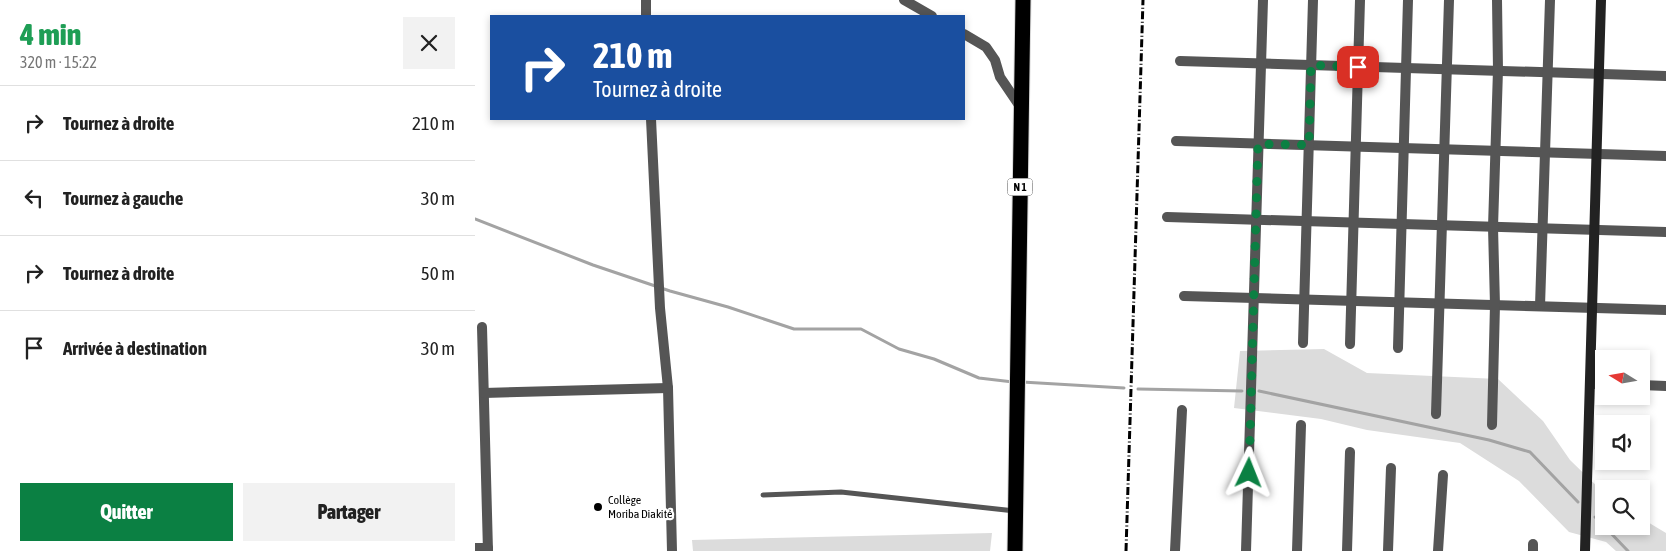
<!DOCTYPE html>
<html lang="fr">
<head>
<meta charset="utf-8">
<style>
  :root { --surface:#fff; --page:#f2f2f2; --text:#222; --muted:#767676; --line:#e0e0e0; --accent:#0b8043 }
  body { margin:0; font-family:"Asap Condensed",sans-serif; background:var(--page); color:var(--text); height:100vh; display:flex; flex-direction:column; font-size:19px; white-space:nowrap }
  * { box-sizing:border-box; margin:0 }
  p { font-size:16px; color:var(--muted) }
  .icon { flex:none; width:28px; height:28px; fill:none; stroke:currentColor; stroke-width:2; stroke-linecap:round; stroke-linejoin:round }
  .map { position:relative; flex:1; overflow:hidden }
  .panel { display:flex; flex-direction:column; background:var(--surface); width:475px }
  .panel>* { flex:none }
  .banner { position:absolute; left:15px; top:15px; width:475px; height:105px; border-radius:0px; box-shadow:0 2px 8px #0003; background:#1a4fa0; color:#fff; overflow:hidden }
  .needle { width:32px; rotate:281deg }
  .tools { position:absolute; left:1120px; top:350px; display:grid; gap:10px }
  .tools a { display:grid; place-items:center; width:55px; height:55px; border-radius:0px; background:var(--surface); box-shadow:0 2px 8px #0003; font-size:25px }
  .pin { position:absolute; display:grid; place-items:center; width:42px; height:42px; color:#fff; margin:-21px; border-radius:10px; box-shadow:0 2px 8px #0006 }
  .me { position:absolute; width:55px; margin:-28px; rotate:2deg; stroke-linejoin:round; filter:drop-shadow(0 0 4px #0008) }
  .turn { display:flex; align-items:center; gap:18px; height:105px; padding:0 20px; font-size:22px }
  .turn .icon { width:65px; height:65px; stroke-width:2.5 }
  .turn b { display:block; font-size:35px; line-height:42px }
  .round { display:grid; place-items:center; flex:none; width:52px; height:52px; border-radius:0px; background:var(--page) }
  .summary { display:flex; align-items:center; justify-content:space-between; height:85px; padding:0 20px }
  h1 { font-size:30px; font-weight:800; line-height:38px; color:#1e9e55 }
  .primary-button { display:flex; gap:10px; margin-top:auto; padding:10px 20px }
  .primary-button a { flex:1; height:58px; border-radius:0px; background:var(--accent); color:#fff; font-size:20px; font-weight:800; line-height:58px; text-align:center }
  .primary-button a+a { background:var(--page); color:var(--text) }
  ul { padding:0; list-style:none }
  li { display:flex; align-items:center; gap:15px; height:75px; padding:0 20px; border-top:1px solid var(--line) }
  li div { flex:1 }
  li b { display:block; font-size:19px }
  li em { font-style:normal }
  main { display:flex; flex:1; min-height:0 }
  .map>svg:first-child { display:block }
  .green { fill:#dcdcdc }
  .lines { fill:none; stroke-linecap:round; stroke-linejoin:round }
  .stream { stroke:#a3a3a3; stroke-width:3 }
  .highway-casing { stroke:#dbdbdb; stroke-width:17 }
  .lane { stroke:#555; stroke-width:5 }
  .street { stroke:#555; stroke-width:10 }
  .secondary { stroke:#222; stroke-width:10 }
  .highway { stroke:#000; stroke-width:15 }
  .rail { stroke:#000; stroke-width:3; stroke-dasharray:8 2.5 1 2.5; stroke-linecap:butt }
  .route { stroke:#0b8043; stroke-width:9; stroke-dasharray:0 16.2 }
  .poi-dot { fill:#000; stroke:#fff; stroke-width:2 }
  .labels { text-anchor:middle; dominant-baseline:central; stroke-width:4.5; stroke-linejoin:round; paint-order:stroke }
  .shield { fill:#fff; stroke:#4c4c4c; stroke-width:1 }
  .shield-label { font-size:11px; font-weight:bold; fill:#000 }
  .poi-label { font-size:12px; fill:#000; stroke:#fff; text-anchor:start }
</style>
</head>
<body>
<main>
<section class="panel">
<div class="summary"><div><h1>4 min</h1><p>320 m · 15:22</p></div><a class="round"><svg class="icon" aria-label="close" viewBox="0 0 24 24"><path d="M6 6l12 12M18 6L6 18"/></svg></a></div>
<ul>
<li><svg class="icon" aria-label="right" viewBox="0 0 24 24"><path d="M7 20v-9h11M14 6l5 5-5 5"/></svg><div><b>Tournez à droite</b></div><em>210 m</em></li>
<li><svg class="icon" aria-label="left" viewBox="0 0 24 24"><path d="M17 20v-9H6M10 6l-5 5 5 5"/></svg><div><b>Tournez à gauche</b></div><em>30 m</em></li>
<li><svg class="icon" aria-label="right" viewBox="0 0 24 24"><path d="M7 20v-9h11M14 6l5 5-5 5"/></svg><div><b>Tournez à droite</b></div><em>50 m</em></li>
<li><svg class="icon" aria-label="arrive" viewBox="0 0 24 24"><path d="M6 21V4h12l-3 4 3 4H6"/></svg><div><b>Arrivée à destination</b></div><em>30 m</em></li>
</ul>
<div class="primary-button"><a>Quitter</a><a>Partager</a></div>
</section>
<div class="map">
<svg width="1191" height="551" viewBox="0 0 1191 551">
  <rect width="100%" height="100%" fill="#fff"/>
  <g class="green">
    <path d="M849,349l43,24 131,6 45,42 27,39 34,33v33h37v-8l25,15v18h-50l-10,-9 -37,-10 -50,-51 -59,-38 -93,-13 -46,-11 -87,-11 6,-57z"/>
    <path d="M517,533l-2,18h-297l-1,-11z"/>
  </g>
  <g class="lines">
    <g class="stream">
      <path d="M0,219l118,46 77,26 58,16 66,22h67l38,20 35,10 45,19 34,4"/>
      <path d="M547,382l102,6"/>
      <path d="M663,389l104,2"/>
      <path d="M784,391l230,49 41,12 48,50"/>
      <path d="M1120,517l9,9"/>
      <path d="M1129,526l24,25"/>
    </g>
    <defs>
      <path id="highway" d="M540,551l8,-551"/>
    </defs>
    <use href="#highway" class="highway-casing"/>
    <path class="lane" d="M288,495l78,-3 174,19"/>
    <g class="street">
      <path d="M171,0v16"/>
      <path d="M429,0l28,16"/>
      <path d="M489,34l22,13 9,13 5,17 21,31"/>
      <path d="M705,61l486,15"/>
      <path d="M176,119l9,189 8,80 4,163"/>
      <path d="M701,141l490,15"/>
      <path d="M692,217l499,15"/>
      <path d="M709,296l482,14"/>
      <path d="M1065,306l10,-306"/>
      <path d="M7,327l6,224"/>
      <path d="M828,343l10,-343"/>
      <path d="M875,344l10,-344"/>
      <path d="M923,348l10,-348"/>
      <path d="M1115,384h14"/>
      <path d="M1166,385l25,1"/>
      <path d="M9,393l184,-5"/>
      <path d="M961,414l13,-414"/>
      <path d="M1017,425l3,-120 -2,-78 5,-157 -1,-70"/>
      <path d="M0,548h13"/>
      <path d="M700,551l7,-141"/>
      <path d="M771,551l17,-551"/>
      <path d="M822,551l4,-126"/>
      <path d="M872,551l3,-99"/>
      <path d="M913,551l3,-83"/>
      <path d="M963,551l5,-76"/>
      <path d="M1058,551v-7"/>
    </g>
    <path class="secondary" d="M1110,551l16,-551"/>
    <use href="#highway" class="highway"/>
    <path class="rail" d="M651,551l17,-551"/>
  </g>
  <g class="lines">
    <path class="route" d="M774,473l9,-329 51,1 2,-80 47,2"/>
  </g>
  <circle class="poi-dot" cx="123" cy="507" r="5"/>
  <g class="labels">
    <rect class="shield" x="532.5" y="178.5" width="25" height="17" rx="4"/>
    <g class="shield-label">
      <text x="545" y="187">N 1</text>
    </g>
    <g class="poi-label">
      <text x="133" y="500">Collège<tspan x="133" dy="14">Moriba Diakité</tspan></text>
    </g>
  </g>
</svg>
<div class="tools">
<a><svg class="needle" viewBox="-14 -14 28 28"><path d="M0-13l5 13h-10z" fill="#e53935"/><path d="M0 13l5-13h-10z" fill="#767676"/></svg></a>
<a><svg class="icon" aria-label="sound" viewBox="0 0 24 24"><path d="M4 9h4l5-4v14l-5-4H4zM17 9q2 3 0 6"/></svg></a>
<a><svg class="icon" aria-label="search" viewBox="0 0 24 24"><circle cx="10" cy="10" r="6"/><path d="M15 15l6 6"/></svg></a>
</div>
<div class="pin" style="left:883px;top:67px;background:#d93025"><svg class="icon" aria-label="arrive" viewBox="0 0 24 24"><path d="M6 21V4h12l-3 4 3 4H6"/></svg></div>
<svg class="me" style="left:774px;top:473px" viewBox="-20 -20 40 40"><path d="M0-17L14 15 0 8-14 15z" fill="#0b8043" stroke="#fff" stroke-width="4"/></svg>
<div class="banner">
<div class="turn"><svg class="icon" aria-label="right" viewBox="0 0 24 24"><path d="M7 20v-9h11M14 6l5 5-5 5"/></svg><div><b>210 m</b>Tournez à droite</div></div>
</div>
</div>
</main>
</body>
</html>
